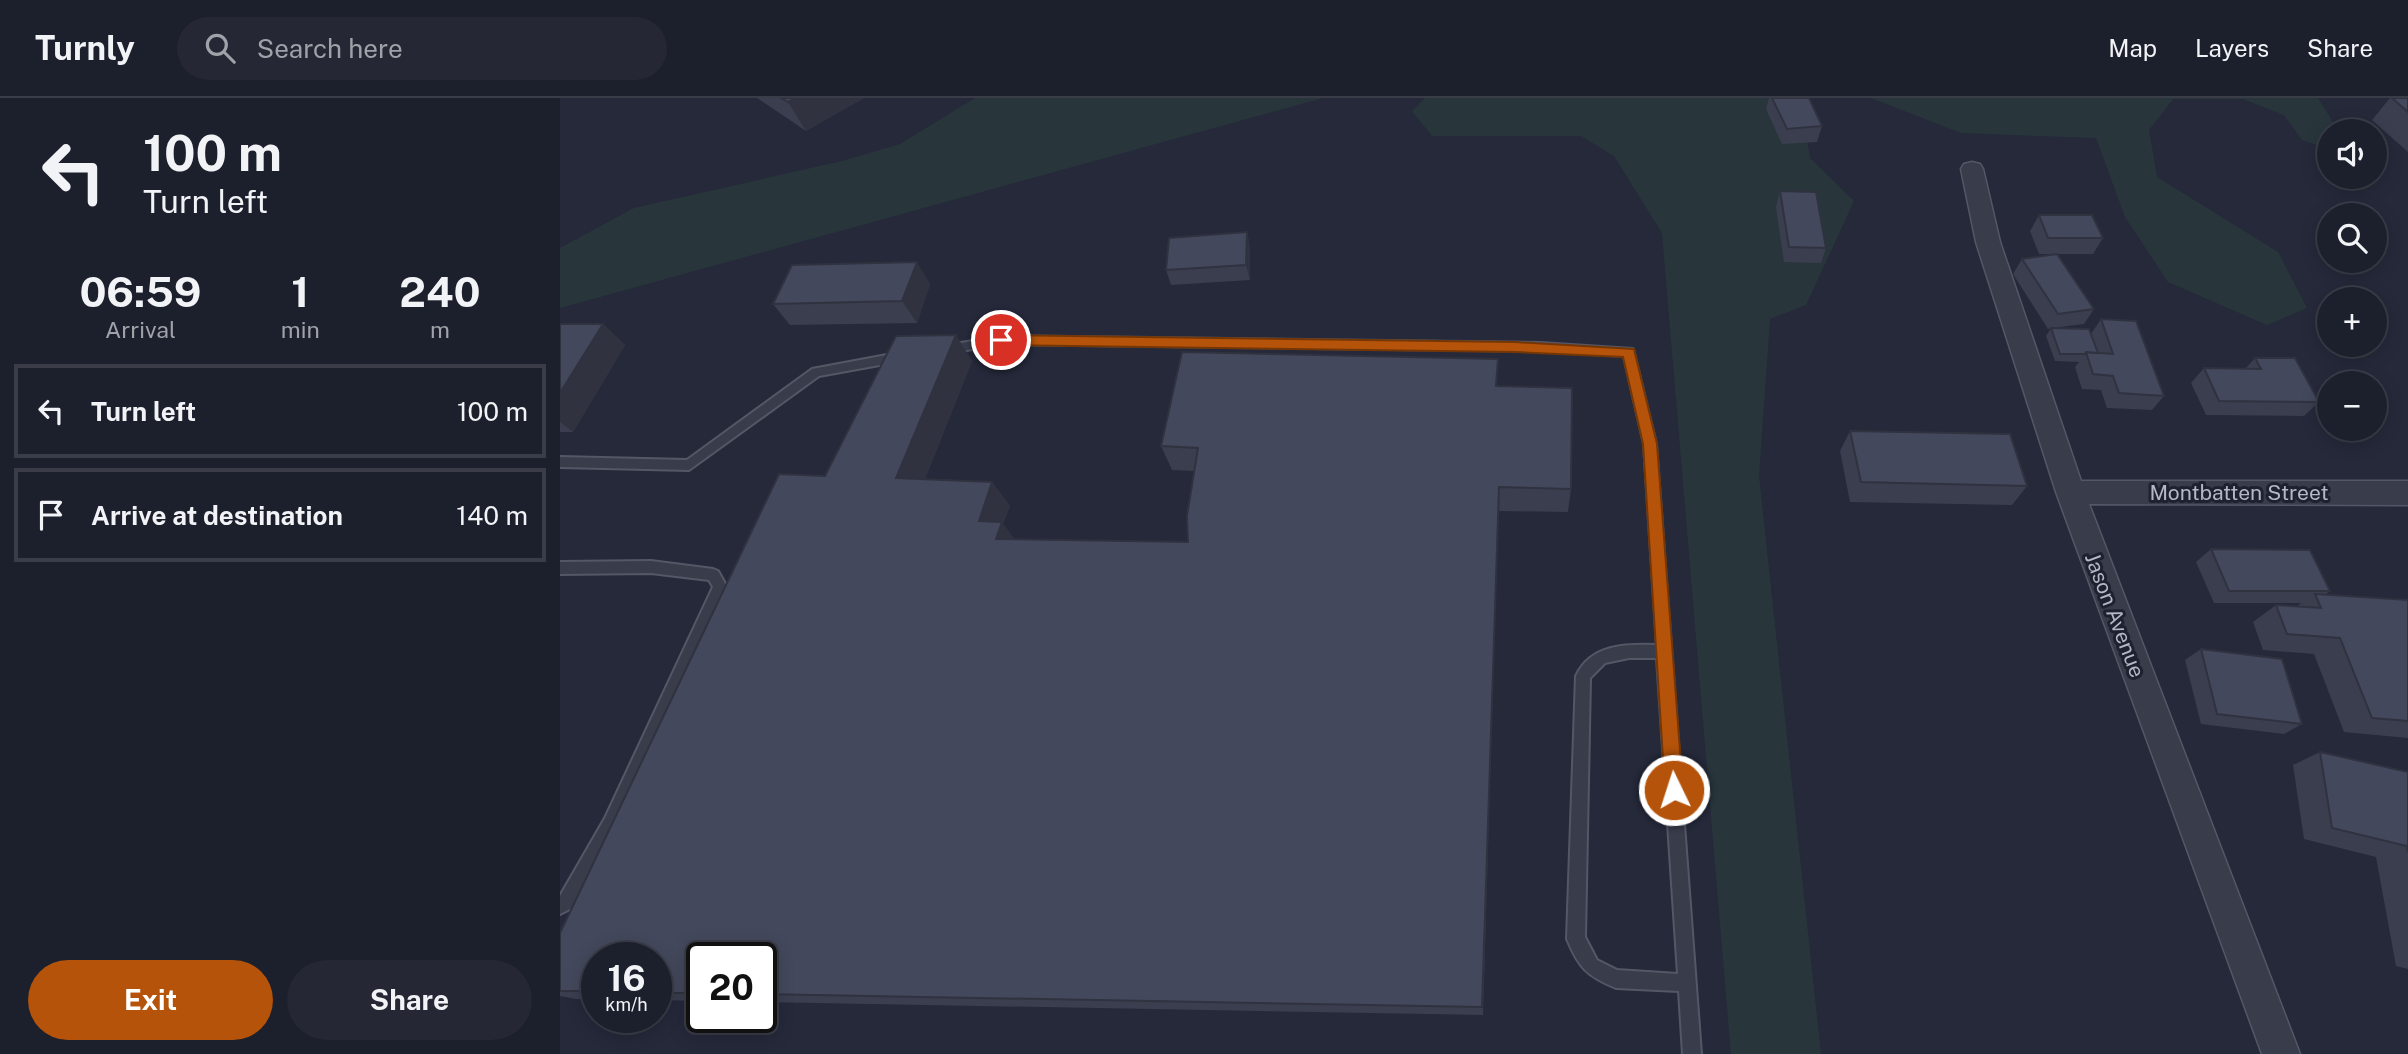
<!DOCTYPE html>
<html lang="en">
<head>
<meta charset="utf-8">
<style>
  :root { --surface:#1c1f2c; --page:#252734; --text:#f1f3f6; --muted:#a0a2a9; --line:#3a3d48; --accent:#b45309 }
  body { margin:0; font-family:"Public Sans",sans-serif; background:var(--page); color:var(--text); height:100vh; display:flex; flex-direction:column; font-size:26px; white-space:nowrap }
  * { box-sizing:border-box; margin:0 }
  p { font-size:23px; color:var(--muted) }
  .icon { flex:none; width:38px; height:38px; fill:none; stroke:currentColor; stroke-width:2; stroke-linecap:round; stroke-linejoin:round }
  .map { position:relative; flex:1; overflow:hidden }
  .sheet { display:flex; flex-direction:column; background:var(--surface); width:560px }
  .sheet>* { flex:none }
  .guide { background:#1c1f2c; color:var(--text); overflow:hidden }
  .fabs { position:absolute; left:1757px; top:21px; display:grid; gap:14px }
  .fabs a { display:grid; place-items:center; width:70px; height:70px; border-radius:50%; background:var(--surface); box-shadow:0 4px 18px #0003,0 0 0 2px var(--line); font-size:35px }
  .speed { position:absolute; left:21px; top:844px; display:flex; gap:14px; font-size:35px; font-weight:700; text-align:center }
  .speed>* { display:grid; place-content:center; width:91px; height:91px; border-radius:50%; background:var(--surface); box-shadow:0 4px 18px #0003,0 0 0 2px var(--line); line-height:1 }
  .speed small { font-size:18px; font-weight:400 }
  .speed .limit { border:4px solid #111; border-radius:10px; background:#fff; color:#111 }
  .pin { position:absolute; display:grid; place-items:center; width:60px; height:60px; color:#fff; margin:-30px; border:4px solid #fff; border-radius:50%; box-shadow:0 2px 7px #0007 }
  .me { position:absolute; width:77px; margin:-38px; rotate:356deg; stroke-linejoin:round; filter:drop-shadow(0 0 5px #0008) }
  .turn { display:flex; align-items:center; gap:24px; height:147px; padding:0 28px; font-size:32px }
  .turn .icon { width:91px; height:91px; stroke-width:2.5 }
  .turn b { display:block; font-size:49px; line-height:60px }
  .eta { display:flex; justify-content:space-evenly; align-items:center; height:119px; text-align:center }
  .eta b { font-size:42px; font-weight:700; line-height:49px }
  .cta { display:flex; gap:14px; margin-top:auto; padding:14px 28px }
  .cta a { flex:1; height:80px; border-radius:42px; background:var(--accent); color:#fff; font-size:28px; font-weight:700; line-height:80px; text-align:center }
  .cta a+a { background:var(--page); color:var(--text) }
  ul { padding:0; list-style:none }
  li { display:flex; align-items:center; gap:21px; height:94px; margin:0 14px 10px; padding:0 14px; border:4px solid var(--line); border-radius:0px }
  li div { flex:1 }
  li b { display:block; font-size:26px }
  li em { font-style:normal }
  header { display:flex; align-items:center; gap:42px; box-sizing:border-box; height:98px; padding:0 35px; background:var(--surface); border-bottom:2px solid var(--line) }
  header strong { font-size:33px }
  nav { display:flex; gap:38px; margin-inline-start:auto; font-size:24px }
  .search { width:490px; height:63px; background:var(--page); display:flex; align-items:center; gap:18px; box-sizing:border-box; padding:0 24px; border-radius:38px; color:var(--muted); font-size:26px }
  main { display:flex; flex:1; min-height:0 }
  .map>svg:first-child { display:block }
  .green { fill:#28363c }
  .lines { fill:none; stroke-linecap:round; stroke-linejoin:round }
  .lane-casing { stroke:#545766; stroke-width:4 }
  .street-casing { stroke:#545766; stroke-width:3 }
  .lane { fill:#393c4b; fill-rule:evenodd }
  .street { fill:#393c4b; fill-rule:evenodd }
  .wall { fill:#3a3e4f }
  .shaded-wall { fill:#303240 }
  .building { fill:#44485c; stroke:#303240; stroke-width:2 }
  .route { fill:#b45309; stroke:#753606; stroke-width:2 }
  .labels { text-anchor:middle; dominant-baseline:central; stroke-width:6; stroke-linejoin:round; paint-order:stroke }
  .street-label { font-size:21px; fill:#b4b7c6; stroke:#1e2130 }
</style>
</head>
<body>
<header>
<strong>Turnly</strong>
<div class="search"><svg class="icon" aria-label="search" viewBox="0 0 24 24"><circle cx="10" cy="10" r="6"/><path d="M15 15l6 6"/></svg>Search here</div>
<nav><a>Map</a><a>Layers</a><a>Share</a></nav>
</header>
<main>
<section class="sheet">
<div class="guide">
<div class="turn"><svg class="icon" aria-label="left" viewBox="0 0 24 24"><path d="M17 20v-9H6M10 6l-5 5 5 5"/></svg><div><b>100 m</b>Turn left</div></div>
</div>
<div class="eta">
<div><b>06:59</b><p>Arrival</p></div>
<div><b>1</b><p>min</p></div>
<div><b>240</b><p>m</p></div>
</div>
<ul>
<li><svg class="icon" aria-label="left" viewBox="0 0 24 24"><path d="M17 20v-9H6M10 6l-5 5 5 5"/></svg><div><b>Turn left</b></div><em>100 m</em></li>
<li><svg class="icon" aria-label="arrive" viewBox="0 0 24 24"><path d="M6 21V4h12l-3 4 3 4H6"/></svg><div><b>Arrive at destination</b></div><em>140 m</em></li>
</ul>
<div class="cta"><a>Exit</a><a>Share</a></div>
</section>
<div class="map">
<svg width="1848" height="956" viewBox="0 0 1848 956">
  <rect width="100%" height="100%" fill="#25293a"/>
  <g class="green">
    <path d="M415,0h348l-763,210v-60l74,-40 208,-47 58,-17z"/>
    <path d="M865,0h375l10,60 44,43 -48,104 -36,14 -11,157 62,578h-90l-69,-821 -48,-77 -33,-20h-149l-20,-25z"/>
    <path d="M1311,0h447l20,32 -9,1v18l-27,-9 -18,-25 -41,-16h-70l-24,31 8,47 121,75 29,56 -40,17 -99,-43 -43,-65 -29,-79 -135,-5z"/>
  </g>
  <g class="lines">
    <defs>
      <g id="lane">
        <path d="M441,238l540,7 92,6 23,95 45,610h-18l-4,-63 -63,-3c-29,-12 -37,-20 -49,-49l9,-263c15,-32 49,-32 81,-31l-13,-201 -20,-88 -83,-5 -540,-7 -57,10 -6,-4 6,-4zM1069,560h28l21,316 -61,-4 -20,-10 -12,-23 5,-259 15,-15z"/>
        <path d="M343,254l4,2 2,3 -2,3 -88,16 -130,94 -129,-3v-10l127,3 125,-91z"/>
        <path d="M91,463l62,8 5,2 9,16 -110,243 -43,77 -14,7v-18l45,-78 108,-231 -4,-7 -58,-7 -91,1v-12z"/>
      </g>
      <path id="street" d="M1412,64l8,2 3,5 17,73 81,239h327v24l-319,-1 211,550h-38l-206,-562 -80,-250 -15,-73 3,-5z"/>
    </defs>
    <use href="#lane" class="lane-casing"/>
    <use href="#street" class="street-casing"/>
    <use href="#lane" class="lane"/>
    <use href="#street" class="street"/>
  </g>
  <g class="wall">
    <path d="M197,0h107l-58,33z"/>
    <path d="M1209,0h40l13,28 -5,16 -35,2 -16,-35z"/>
    <path d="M1830,0h18v54l-36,-32z"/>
    <path d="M1220,93l46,57 -5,15 -37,-1 -8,-55z"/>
    <path d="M1479,117l64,23 -10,16h-54l-9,-23z"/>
    <path d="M687,134l3,16v32l-79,5 -5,-15z"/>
    <path d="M1462,161l72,50 -10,15 -32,4 39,6 10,-15 63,77 -12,14 -45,-2 -6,-18 -19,-1 -7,-22 4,-5 -24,-1 -9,-25 5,-8 -3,1 -35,-55z"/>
    <path d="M370,186l-13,39 -127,2 -17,-21z"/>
    <path d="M0,226h43l22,21 -52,87h-13z"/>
    <path d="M396,237l16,26 -47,118 67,3 18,24 -7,18 11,15 174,3 6,-71 -22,-1 -11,-24 337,-60 73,103 -3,23 -70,-1 -15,504 -722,-13v-45h-59v44l-46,-1v-43h-59v42h-21l-16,-3v-63l265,-457z"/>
    <path d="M1695,260l64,44 -15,14 -98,-1 -15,-32 13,-15 41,1z"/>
    <path d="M1290,333l177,55 -15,19 -162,-3 -10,-51z"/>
    <path d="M1651,451l119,42 -4,3 82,6v138l-64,-6 -30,-78 -51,-4 -10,-28 23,-17 21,1 4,-3h-87l-18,-41z"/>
    <path d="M1641,551l101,75 -18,10 -83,-10 -16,-64z"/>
    <path d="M1760,654l88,20v197l-12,-3 -20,-109 -72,-18 -11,-74z"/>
  </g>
  <g class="shaded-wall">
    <path d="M236,0h68l-58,33 -18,-29z"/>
    <path d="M687,134l3,16v32l-4,-15z"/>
    <path d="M357,164l13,22 -13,39 -15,-22z"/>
    <path d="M43,226l22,21 -52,87 -13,-10v-29z"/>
    <path d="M396,237l16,26 -56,141 -20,-24z"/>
    <path d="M432,384l18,24 -7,18 16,21 -21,-4 -19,-20z"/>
  </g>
  <g class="building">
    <path d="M221,0h15l-8,4z"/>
    <path d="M1212,0h37l13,28 -35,3z"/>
    <path d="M1832,0h16v14z"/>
    <path d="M1220,93l36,1 10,56 -37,-1z"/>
    <path d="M1479,117h53l11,23h-55z"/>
    <path d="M687,134l-1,33 -80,5 3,-32z"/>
    <path d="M1497,156l37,55 -36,5 -36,-55z"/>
    <path d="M357,164l-15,39 -129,3 19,-39z"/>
    <path d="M1541,221l35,2 28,75 -45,-3 -6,-17 -20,-2 -7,-22 27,2z"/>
    <path d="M0,226h43l-43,69z"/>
    <path d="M1491,230l38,1 9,24 -12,-1 -1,2h-25z"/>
    <path d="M396,237l-60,143 96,4 -13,39 23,1 -6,17 192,3 -1,-26 11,-68 -37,-2 21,-94 316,7 -2,27 76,2 -1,101 -72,-2 -17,520 -721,-13v-37h-59v36h-46v-36h-59v34h-37v-58l219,-459 46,2 71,-140z"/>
    <path d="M1695,260h40l24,44 -100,-1 -15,-33 57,1z"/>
    <path d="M1290,333l160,3 17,52 -166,-4z"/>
    <path d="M1651,451l99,1 20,41h-101z"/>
    <path d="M1755,496l93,6v121l-36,-3 -32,-80 -53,-4 -11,-29 45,3z"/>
    <path d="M1641,551l81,10 20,65 -85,-10z"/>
    <path d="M1760,654l88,20v80l-1,-6 -75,-18z"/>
  </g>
  <path class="route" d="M441,237l514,7 119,7 23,95 26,346 -3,6 -6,2 -7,-2 -2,-6 -22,-346 -20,-87 -108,-5 -514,-7 -7,-5z"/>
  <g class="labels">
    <g class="street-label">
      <text x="1679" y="394">Montbatten Street</text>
      <text transform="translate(1555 517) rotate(69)">Jason Avenue</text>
    </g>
  </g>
</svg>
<div class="fabs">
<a><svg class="icon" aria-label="sound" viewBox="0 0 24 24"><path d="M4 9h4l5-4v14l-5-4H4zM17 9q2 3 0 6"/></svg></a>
<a><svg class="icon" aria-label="search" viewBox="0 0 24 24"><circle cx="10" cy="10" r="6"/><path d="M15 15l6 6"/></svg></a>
<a>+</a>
<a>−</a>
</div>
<div class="speed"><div>16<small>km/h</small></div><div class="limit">20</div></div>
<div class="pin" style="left:441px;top:242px;background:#d93025"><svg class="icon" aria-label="arrive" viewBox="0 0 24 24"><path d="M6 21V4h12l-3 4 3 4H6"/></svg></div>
<svg class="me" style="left:1114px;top:692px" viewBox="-20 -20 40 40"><circle r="17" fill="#b45309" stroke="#fff" stroke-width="3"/><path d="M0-11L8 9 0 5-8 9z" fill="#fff"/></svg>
</div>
</main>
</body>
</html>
